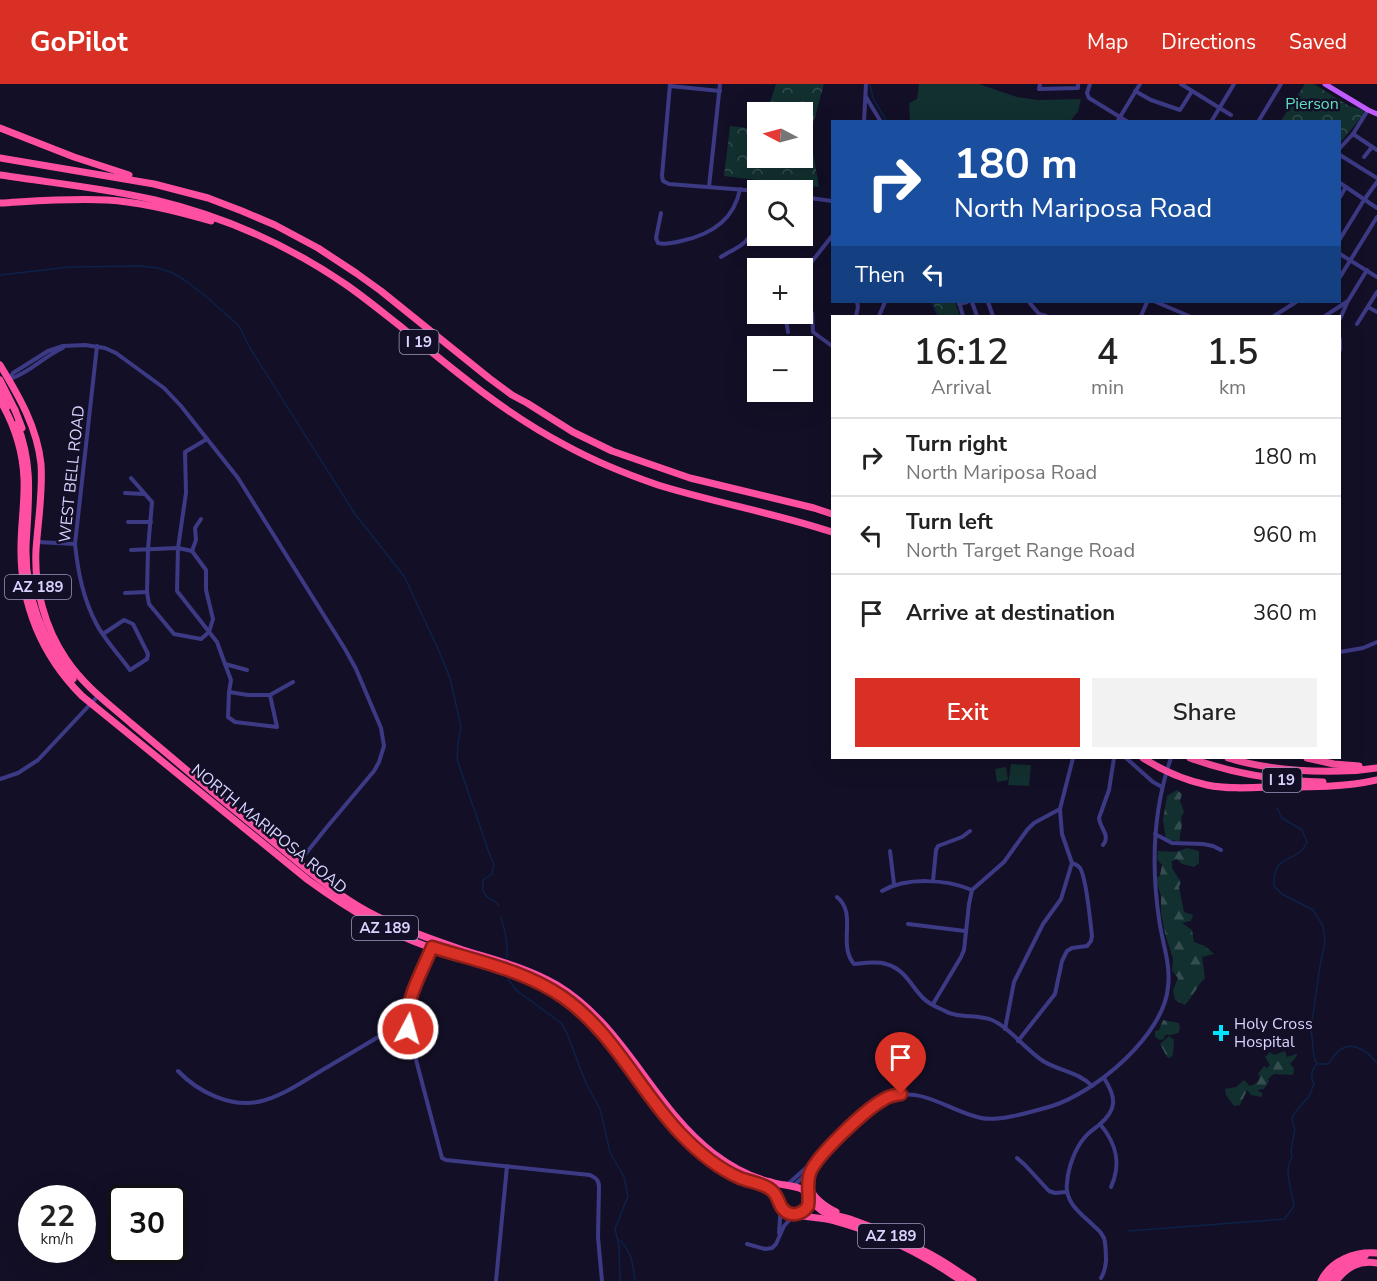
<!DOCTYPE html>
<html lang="en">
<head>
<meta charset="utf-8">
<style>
  :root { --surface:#fff; --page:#f2f2f2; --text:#222; --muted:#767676; --line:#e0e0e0; --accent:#d93025 }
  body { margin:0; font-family:"Nunito Sans",sans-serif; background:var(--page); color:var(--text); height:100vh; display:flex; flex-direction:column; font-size:22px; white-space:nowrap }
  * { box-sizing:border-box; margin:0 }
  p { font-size:20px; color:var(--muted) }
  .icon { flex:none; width:33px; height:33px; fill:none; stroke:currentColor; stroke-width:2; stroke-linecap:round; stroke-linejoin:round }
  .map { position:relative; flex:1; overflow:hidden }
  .drawer { position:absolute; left:831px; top:231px; width:510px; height:444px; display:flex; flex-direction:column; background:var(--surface); border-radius:0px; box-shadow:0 6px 24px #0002 }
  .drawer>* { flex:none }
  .guide { position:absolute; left:831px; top:36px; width:510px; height:183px; border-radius:0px; box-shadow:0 6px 24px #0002; background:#1a4fa0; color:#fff; overflow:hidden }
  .needle { width:39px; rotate:276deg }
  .buttons { position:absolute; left:747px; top:18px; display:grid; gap:12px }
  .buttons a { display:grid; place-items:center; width:66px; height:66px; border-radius:0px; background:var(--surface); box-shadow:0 6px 24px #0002; font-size:30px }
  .speed { position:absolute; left:18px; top:1101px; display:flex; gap:12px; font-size:30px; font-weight:700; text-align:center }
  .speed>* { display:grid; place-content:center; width:78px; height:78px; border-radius:50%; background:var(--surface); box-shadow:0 6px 24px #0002; line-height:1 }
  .speed small { font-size:15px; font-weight:400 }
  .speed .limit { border:3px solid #111; border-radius:9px; background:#fff; color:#111 }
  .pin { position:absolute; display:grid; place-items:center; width:51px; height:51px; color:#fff; margin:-62px -26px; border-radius:50% 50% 50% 0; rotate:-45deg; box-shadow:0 0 6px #0007 }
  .pin .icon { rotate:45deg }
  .me { position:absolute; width:66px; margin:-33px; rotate:6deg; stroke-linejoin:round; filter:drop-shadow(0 0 4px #0008) }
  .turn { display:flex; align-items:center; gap:21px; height:126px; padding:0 24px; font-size:27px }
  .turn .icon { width:78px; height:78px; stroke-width:2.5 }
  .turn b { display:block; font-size:42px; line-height:51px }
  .then { display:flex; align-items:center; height:57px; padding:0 24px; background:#0003; gap:12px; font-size:22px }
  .eta { display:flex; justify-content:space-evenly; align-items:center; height:102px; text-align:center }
  .eta b { font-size:36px; font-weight:600; line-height:42px }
  .button { display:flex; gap:12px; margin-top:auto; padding:12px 24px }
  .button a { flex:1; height:69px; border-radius:0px; background:var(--accent); color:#fff; font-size:24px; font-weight:600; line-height:69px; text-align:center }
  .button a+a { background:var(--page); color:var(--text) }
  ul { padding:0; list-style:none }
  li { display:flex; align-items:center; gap:18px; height:78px; padding:0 24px; border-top:2px solid var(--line) }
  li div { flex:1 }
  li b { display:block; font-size:22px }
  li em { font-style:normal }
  header { display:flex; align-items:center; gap:36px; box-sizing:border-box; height:84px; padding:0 30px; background:var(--accent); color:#fff }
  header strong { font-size:28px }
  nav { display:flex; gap:33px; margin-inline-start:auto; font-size:21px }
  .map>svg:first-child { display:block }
  .grass { fill:#12302f }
  .forest { fill:url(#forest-firs) }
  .park { fill:url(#park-crowns) }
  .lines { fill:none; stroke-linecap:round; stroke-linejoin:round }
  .stream { stroke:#0c2248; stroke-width:1.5 }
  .minor { stroke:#3d3a85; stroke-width:4 }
  .major { stroke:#c25bff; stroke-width:5 }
  .highway { stroke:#ff4fa3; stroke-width:7 }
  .highway-bridge { stroke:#ff4fa3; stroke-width:7 }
  .route-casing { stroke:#8d1f18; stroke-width:15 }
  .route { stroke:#d93025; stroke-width:10 }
  .poi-dot { fill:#00e5ff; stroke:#130f26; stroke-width:2 }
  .labels { text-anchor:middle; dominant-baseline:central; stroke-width:5; stroke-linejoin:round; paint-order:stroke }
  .shield { fill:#130f26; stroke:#9e99be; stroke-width:1.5 }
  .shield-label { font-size:15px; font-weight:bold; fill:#d9d4ff }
  .park-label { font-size:16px; fill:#5fe0c0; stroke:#130f26 }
  .street-label { font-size:16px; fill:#d9d4ff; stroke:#130f26 }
  .poi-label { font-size:16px; fill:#d9d4ff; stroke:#130f26; text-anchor:start }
</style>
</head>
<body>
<header>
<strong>GoPilot</strong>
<nav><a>Map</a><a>Directions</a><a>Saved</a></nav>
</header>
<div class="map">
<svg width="1377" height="1197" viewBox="0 0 1377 1197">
  <defs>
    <pattern id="forest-firs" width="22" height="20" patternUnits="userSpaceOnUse" patternTransform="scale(1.5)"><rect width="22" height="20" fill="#12302f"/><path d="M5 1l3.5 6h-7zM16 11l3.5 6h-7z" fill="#344d4e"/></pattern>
    <pattern id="park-crowns" width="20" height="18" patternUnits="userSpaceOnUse" patternTransform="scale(1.5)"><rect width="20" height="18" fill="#12302f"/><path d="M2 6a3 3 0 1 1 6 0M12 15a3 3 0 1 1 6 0" fill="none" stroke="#344d4e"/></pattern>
  </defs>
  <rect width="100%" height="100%" fill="#130f26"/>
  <g class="grass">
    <path d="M919,0h60l38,13 21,3 43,-1 -3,13 -4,4 -3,5h-161l-1,-18 8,-4z"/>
    <path d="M1011,680l20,1 -2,21 -21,-1z"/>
    <path d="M1006,683l2,13 -11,2 -2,-13z"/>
  </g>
  <g class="forest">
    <path d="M1177,706l5,4 -2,7 4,11 -3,5c3,10 -2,13 -1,24l-14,-1 -3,-20 4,-24z"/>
    <path d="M1187,764l12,3v12l-5,4 -12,-3 -5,-5 -5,2v7l9,14 -2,5 5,25 9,3 -2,6 -9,2 10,7 2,12 11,4 9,8 -12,3 3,21c-8,8 -12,18 -20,27l-10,-5 -2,-10 5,-12 -6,-7 1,-12 -8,-26 -4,-20v-17l-5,-17 4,-4 2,-10 -5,-6 1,-8 18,1z"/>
    <path d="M1163,936l16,3 1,5 -2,5 -7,2h-6l-1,4 -4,1 -5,-3v-6l4,-1z"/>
    <path d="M1169,952l5,4 -1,15 -3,3 -3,-1 -7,-13z"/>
    <path d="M1285,967l2,6 10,-3 -1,3 -6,7 4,4 -1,7 -19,-1 -6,5 1,2 -5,8 -7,1 5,3v4l-11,-2 -4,-5 -7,15 -6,1 -8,-11 -1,-6 11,-2 8,-7 6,6 7,-3 3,-6 -2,-3 6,-8 3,2 3,-3 -5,-8 5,-5 4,3z"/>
  </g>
  <g class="park">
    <path d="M776,0h48l-14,51 9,52 -95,-11 6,-50 27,3 1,29h44v-46h-35z"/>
    <path d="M1305,0h9l35,22 15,4 -1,5 -23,28v-21h-60z"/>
    <path d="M934,218h21l5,14h-22l-4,-9z"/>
  </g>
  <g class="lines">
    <g class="stream">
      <path d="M870,0l3,14 14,24"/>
      <path d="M0,191l69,-8 71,-1 18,2 15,5 13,8 23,18 30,27 11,22 105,166 49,62 35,75 11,27 11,49 -3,17 -1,15 31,91 6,14 -2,10 -9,6c-2,19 5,15 16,25"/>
      <path d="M933,218l-1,2 6,12"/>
      <path d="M1277,724l5,10 20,12 5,12c-10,23 -35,10 -33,44l8,8 31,16 10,16 2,16 -5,24 -9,62 3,29 3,7h11c4,-5 8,-12 13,-15 14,-8 28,4 36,14"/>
      <path d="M501,833c4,14 7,26 6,41"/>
      <path d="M505,891l11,15 45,33 5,8 20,52 14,26 10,43 14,25 4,19 -13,33 4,17 1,35"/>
      <path d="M1128,1147l156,-12c5,-4 6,-8 10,-13 -2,-16 -11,-34 -2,-49l-1,-7 4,-21 -3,-8 1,-6 16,-19 5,-12c-4,-8 -3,-13 3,-20"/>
      <path d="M618,1155c14,11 15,26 17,42"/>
    </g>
    <g class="minor">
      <path d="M670,0l-8,92 1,5 6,3 89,7"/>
      <path d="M1040,0l-1,5 39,-1v-4"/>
      <path d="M1090,0l-3,9 2,5 39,24"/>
      <path d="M1181,0l50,31"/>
      <path d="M670,2l50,5"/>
      <path d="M1135,7l16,9 29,10 12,-19"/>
      <path d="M866,13l15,25"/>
      <path d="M864,38l2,-38"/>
      <path d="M1117,38l23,-38"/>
      <path d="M1211,38l23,-38"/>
      <path d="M1258,38l23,-38"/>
      <path d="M1353,50l24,16"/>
      <path d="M1340,64l13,-14 15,-24"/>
      <path d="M1340,71l37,23"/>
      <path d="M1364,73l8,-10"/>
      <path d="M1340,99l37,25"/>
      <path d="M709,103l11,-103"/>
      <path d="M802,113l30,4"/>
      <path d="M1340,113l6,-10"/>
      <path d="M661,129l-5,25 2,5c7,2 15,0 23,-2 29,-6 53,-20 59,-52"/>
      <path d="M1340,155l24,-39 13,-18"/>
      <path d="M1340,170l37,23"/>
      <path d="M721,173c9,-6 25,-12 29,-22 4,-7 2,-13 8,-19"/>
      <path d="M802,190l30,-38"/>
      <path d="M1340,193l37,-60"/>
      <path d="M959,218l4,14"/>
      <path d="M972,218l5,14"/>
      <path d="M988,218l5,14"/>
      <path d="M1029,218l10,12 7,2"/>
      <path d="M1156,218l33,14"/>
      <path d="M802,220l10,9 1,19 19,14"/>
      <path d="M959,220l8,-2"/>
      <path d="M1368,223l9,5"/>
      <path d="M785,230l3,18"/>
      <path d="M856,232l2,-9 -1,-5"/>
      <path d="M879,232l6,-14"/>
      <path d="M1141,232l6,-14"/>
      <path d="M1274,232l22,-14"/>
      <path d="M1325,232l23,-15 19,-31"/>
      <path d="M1340,235l7,-16"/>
      <path d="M1357,240l20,-32"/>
      <path d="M1340,255v11"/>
      <path d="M97,262l-22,198c3,28 8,55 22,81 8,15 23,31 33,45l17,-11 1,-5 -15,-30 -9,-4 -21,14"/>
      <path d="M9,295l4,-6 35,-22 15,-5 22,-1 20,3 11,5 48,35 17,18 57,72 107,171 11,20 25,59 3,18 -5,16 -5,9 -47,56 -28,35"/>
      <path d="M10,295c20,-6 34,-23 53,-31"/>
      <path d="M207,355l-22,13 1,41 -8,55 -1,43 40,51 8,22 22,6"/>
      <path d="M125,409l19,1"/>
      <path d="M128,438h23"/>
      <path d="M38,458l37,2"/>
      <path d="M131,466l47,-2 14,3 14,19v20l7,29 -4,13 -8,7 -27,-5 -25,-30 -2,-12 1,-43 4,-47 -21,-24"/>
      <path d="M192,467l4,-11 -1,-12 6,-9"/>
      <path d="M125,509l22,-1"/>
      <path d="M1340,568l23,-4 14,-6"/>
      <path d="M225,580l6,16 -2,12 -1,25 7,5 42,5 -7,-32 23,-13"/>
      <path d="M229,608l19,3h22"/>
      <path d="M1126,674l27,24 9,5"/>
      <path d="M0,695l18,-6 20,-13 60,-64"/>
      <path d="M1155,750l17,9 31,1 10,2 8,4"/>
      <path d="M1103,761c8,-10 -3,-16 -4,-27l10,-28 5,-32"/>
      <path d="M890,767l4,33"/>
      <path d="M933,797l3,-31 2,-4 24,-9 8,-6"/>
      <path d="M882,807c24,-14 64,-12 90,-1"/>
      <path d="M837,813c21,17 0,47 17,67 11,-1 22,-3 32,0 19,5 25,22 37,34 5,5 13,9 20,12 14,9 34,4 49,10 17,7 34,30 51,41 16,10 36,11 49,25"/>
      <path d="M908,840l57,7"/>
      <path d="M431,864c-9,24 -24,49 -25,74l36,136 4,2 144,15c6,3 9,5 9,12l-1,50 4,44"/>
      <path d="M933,920l28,-47 3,-7 5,-46 3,-14 32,-28 23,-32 7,-7 26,-14 13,-51"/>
      <path d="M1005,945l9,-47 29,-58 18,-25 11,-36 -10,-29 -2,-24"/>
      <path d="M1018,957l37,-47 7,-33 5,-10 5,-3 15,-2 4,-5 1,-5c-2,-15 -5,-57 -12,-68 -3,-4 -4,-3 -8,-5"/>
      <path d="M178,987c20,21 54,38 84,30 22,-6 42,-20 62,-32 24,-14 48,-28 72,-43l10,-4"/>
      <path d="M1100,1040c16,19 22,39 11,63"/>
      <path d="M1017,1074l8,7 24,26 6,2 11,-1"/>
      <path d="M788,1100l19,-17"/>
      <path d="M808,1100l2,-11 9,-15"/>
      <path d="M793,1102l9,-8 15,-20 64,-58c41,-17 63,10 100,18 18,4 53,-7 71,-12 44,-14 112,-71 116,-119 3,-23 -6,-45 -9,-68 -8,-55 -6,-109 12,-161"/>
      <path d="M779,1149l2,-28"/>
      <path d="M747,1160l18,5 7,-1 4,-4 8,-18 11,-12"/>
      <path d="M1101,1194c4,-6 4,-10 5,-17 0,-7 0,-16 -2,-23 -2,-4 -5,-8 -9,-11 -12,-12 -31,-24 -28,-44 1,-15 8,-35 18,-46 4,-5 9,-8 14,-12 19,-16 17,-28 5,-47"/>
      <path d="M496,1197l11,-115"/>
    </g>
    <path class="major" d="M1325,0l43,26 9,4"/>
    <g class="highway">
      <path d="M0,44l74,29 55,18"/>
      <path d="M0,74l154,26 54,14 34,13 33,14 43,23 38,25 25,18 108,87 23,17 15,8 46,29 39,19 78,27 124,30 18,6"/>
      <path d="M0,91c52,8 105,13 155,25 67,16 133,45 190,84 19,13 37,28 55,42 52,43 104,87 165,119 29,16 61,29 93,40 58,18 117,28 174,47"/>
      <path d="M0,119c36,-2 71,-5 107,-3 35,2 70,11 104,21"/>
      <path d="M0,281c19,31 37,62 41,99 2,28 -3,57 -5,86 -2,38 9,78 30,109 18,27 43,45 67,66 27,23 55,46 82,69 28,23 56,46 84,69 24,20 49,39 77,53 28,14 57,24 87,34 32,10 65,18 94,35 68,41 95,121 156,168 17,13 36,24 58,29 9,3 19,3 28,6 12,4 13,19 25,24 11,4 23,5 34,10 23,8 45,18 66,29 17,8 33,20 49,30"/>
      <path d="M0,305l8,17"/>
      <path d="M0,316c14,24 23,51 24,79 1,22 -3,45 -3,68 -1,57 21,109 61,149l226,184c37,27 75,51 118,66 42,14 87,20 124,43 69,41 96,120 157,168 12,9 25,18 39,23 7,3 18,4 25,9 9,7 8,20 20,24 13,5 30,4 44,8 27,7 63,22 88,36 14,7 26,16 39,24"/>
      <path d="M15,326l7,18"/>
      <path d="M17,340c17,42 11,79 9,123 -1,49 17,94 47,132"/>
      <path d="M1143,674c20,13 41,22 64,27 19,4 40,3 59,2 35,0 77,1 111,-7"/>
      <path d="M1190,674c44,16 86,23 133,24"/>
      <path d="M1228,674c37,11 73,14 112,13 12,0 25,-1 37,-3"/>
      <path d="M1307,674l27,6 25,2"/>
      <path d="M808,1100c4,13 16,22 28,28"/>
      <path d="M798,1131c8,-3 12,-10 11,-19"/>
      <path d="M1321,1197c10,-21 35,-30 56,-28"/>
      <path d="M1328,1197c9,-13 21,-20 37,-25"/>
      <path d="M1336,1197c11,-14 23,-21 41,-18"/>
    </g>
    <path class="highway-bridge" d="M0,296l15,30"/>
  </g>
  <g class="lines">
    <defs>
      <path id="route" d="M408,945c-5,-26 14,-57 24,-82 44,14 92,23 131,50 50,35 75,91 116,135 17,18 38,36 61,46 10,4 22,5 30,11 7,4 8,13 12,19 8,10 20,7 26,-2 2,-11 -2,-22 2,-33 6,-17 56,-64 73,-73 5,-4 12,-5 18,-6"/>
    </defs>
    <use href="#route" class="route-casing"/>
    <use href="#route" class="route"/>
  </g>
  <path class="poi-dot" d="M1218 940h6v6h6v6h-6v6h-6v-6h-6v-6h6z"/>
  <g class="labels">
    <g class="shield">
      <rect x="399.5" y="246" width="39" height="24" rx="4.5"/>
      <rect x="5" y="491" width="66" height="24" rx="4.5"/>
      <rect x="1262.5" y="684" width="39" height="24" rx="4.5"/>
      <rect x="352" y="832" width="66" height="24" rx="4.5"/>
      <rect x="858" y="1140" width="66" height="24" rx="4.5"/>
    </g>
    <g class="shield-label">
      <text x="419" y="258">I 19</text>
      <text x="38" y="503">AZ 189</text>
      <text x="1282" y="696">I 19</text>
      <text x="385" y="844">AZ 189</text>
      <text x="891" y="1152">AZ 189</text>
    </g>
    <g class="park-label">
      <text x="1312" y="20">Pierson</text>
    </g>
    <g class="street-label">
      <text transform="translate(72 390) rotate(-84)">WEST BELL ROAD</text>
      <text transform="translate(269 745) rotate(39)">NORTH MARIPOSA ROAD</text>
    </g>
    <g class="poi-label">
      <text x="1234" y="940">Holy Cross<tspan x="1234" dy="18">Hospital</tspan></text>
    </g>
  </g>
</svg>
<div class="buttons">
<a><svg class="needle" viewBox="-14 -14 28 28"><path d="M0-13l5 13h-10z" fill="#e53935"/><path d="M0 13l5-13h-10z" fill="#767676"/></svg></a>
<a><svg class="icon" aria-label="search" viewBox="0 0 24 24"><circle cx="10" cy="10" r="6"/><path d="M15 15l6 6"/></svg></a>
<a>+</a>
<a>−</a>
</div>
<div class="speed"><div>22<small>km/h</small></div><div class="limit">30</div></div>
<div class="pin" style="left:901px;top:1010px;background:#d93025"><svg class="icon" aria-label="arrive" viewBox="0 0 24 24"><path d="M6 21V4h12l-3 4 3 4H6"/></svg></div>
<svg class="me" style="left:408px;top:945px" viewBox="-20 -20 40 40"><circle r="17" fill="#d93025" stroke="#fff" stroke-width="3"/><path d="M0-11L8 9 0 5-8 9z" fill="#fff"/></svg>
<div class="guide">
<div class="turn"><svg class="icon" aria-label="right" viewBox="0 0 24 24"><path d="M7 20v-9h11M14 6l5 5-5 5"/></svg><div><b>180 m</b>North Mariposa Road</div></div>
<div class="then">Then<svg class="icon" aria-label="left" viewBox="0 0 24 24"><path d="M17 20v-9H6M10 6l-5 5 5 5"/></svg></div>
</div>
<section class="drawer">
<div class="eta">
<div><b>16:12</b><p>Arrival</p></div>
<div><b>4</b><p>min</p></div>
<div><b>1.5</b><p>km</p></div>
</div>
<ul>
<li><svg class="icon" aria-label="right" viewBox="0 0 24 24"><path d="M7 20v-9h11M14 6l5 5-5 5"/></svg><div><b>Turn right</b><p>North Mariposa Road</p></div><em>180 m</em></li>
<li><svg class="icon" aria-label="left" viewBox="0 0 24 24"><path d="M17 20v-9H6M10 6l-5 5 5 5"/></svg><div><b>Turn left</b><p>North Target Range Road</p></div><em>960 m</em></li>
<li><svg class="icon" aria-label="arrive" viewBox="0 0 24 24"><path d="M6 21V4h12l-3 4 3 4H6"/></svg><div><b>Arrive at destination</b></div><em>360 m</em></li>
</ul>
<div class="button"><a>Exit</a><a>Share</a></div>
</section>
</div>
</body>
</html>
